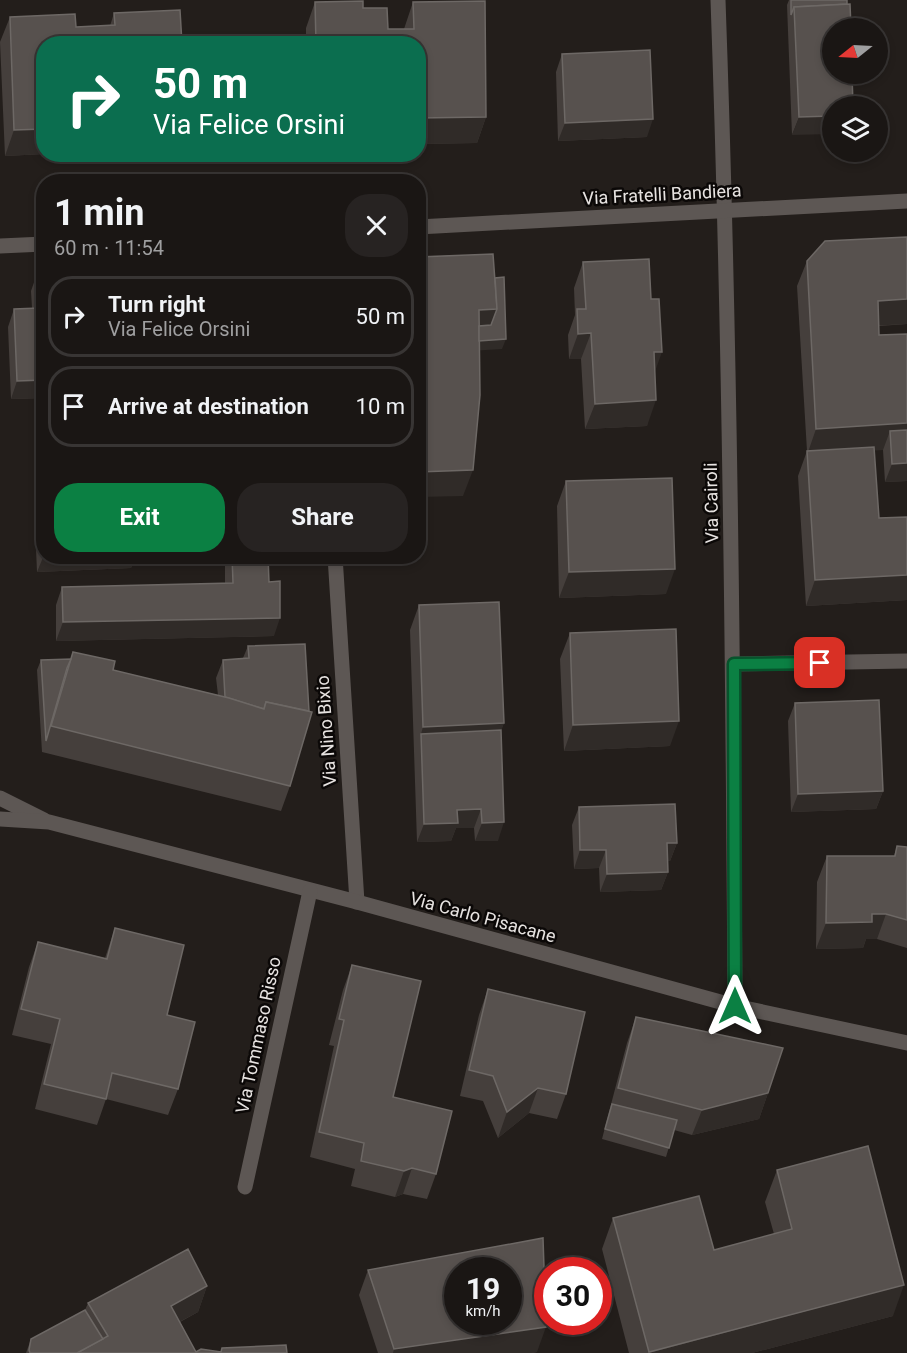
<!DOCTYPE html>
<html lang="en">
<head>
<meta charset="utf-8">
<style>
  :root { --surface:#1a1614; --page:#272322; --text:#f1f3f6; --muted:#9f9fa0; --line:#383534; --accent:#0b8043 }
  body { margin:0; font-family:Roboto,sans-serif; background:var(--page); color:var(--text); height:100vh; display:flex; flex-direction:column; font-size:22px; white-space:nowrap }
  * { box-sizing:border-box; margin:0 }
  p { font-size:20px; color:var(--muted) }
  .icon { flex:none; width:33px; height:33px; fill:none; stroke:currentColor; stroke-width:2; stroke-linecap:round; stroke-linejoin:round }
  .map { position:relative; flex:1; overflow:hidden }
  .details { position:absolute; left:36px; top:174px; width:390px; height:390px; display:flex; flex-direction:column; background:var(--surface); border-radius:24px; box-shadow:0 3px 9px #0003,0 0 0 2px var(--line) }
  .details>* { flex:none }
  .guide { position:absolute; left:36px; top:36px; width:390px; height:126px; border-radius:24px; box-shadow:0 3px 9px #0003,0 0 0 2px var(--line); background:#0b6e4f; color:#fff; overflow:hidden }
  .needle { width:39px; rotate:252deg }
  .controls { position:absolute; left:822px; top:18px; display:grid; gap:12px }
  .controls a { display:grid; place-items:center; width:66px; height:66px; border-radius:50%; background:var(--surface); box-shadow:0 3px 9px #0003,0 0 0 2px var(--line); font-size:30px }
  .speed { position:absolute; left:444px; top:1257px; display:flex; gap:12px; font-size:30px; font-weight:700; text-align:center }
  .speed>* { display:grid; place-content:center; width:78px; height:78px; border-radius:50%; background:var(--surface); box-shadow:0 3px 9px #0003,0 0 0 2px var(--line); line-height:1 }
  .speed small { font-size:15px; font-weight:400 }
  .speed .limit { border:9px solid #d22; background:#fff; color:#111 }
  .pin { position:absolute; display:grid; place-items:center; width:51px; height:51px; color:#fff; margin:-26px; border-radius:12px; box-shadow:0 3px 9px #0006 }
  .me { position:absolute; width:66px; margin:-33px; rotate:0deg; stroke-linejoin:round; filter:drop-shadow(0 0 4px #0008) }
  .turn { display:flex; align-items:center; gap:21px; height:126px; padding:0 18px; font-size:27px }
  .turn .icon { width:78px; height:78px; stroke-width:2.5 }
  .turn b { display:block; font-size:42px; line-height:51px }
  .round { display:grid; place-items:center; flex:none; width:63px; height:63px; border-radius:24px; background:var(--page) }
  .head { display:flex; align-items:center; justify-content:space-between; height:102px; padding:0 18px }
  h1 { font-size:36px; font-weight:700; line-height:45px }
  .action { display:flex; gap:12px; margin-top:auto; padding:12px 18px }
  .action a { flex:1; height:69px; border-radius:24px; background:var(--accent); color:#fff; font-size:24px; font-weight:700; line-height:69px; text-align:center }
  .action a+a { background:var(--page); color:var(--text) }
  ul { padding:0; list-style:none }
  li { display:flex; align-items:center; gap:18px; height:81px; margin:0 12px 9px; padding:0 6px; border:3px solid var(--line); border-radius:24px }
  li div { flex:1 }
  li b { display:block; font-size:22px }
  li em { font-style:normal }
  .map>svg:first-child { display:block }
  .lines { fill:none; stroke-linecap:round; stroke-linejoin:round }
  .minor { stroke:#5d5754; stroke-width:15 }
  .wall { fill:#453f3c }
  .shaded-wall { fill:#302b28 }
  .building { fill:#57514e; stroke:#6d6865; stroke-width:1.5; fill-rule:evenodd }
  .route-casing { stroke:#07532c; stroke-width:15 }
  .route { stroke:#0b8043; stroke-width:10 }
  .labels { text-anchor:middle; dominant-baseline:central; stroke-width:5; stroke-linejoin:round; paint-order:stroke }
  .street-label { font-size:18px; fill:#e7e3e1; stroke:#0b0807 }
</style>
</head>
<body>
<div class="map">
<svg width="907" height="1353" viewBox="0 0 907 1353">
  <rect width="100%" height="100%" fill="#231e1b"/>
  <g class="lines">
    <g class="minor">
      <path d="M718,0c12,335 15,670 17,1006"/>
      <path d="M418,227l489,-26"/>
      <path d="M0,246l44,-2"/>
      <path d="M335,556l22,346"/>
      <path d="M733,664l174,-3"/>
      <path d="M0,798l44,22"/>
      <path d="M0,819l49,3 308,80 378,104 172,37"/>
      <path d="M245,1187l65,-296"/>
    </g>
  </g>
  <g class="wall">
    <path d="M789,0h58l-55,135 -5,-130z"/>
    <path d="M315,2l48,6 25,21h16l9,-27 73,115 -9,26 -59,1v-100h-112v-16z"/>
    <path d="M114,13l68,31 -138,110 -39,2 -5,-114 10,-25 66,10 34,-1z"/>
    <path d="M562,54l85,83 -89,4 -2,-69z"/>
    <path d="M907,237v87l-28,2v9l28,-1v147l-22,1 -2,-32h-9l5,68 28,-1v83l-101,6 -8,-130 9,-25 -10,-165 10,-25z"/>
    <path d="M583,262l68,37 4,72 -8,55 -62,3 -4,-70h-12l-1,-24 7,-20 -1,-27z"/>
    <path d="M40,265h4v133l-33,1 -3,-72 6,-18 18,-1 -1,-17z"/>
    <path d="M44,475v81h91l-4,12 -94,4 -3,-71z"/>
    <path d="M566,481l100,113 -107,4 -2,-92z"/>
    <path d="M225,556h43l1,26 5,54 -218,5v-36l6,-18 163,-3z"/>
    <path d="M419,605l85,118 -3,7 -3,111h-23l-1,-13h-18l-5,13 -34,1 -7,-212z"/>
    <path d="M570,633l100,113 -106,5 -4,-92z"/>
    <path d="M248,646l42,140 -9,25 -239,-59 -5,-82 4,-10 72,10 105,25 -2,-17 7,-18 20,-2z"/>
    <path d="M795,703l88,88 -7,18 -85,3 -3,-91z"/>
    <path d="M579,807l98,36 -7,18h-3l1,11 -7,18 -61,2 -1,-24 -25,1 -2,-44z"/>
    <path d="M897,846l10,1v101l-30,-9h-11l-3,9 -47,1 1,-67 10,-26h67z"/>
    <path d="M115,928l52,87 11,74 -10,26 -62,-16 -9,26 -62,-16 16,-65 -39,-9 17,-68 9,-25 67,16z"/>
    <path d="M352,965l41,132 43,77 -9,25 -24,-5 -8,3 -44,-11 4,-17 -45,-12 24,-111 -5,-1 14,-55z"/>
    <path d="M488,989l78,105 -9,25 -28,-6 -31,25 -15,-37 -23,-5 19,-81z"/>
    <path d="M636,1017l132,76 -9,26 -67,16 -18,-5 -8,27 -64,-18 25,-96z"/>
    <path d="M777,1170l116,146 -141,37h-123l-27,-104 11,-31 101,32 60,-16 -9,-32z"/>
    <path d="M368,1270l169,82 -6,1h-153l-19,-58z"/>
    <path d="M207,1286l-9,26 -18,10 16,30 91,1h-261l5,-14 54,-29 3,-7z"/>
  </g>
  <g class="shaded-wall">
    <path d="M832,116v18l-40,1 7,-18z"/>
    <path d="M486,117l-9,26 -59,1v-26z"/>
    <path d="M653,119l-6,18 -89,4 7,-18z"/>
    <path d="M44,129v25l-39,2 9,-26z"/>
    <path d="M112,154h43l-43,2z"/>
    <path d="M907,299v25l-39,2 10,-25z"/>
    <path d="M497,309l-10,26 -14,1 6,-26z"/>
    <path d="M591,333l-10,26h-12l9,-25z"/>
    <path d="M506,339l-4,10 -32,2 3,-10z"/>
    <path d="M654,352h8l-9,25z"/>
    <path d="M44,380v18l-33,1 6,-18z"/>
    <path d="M656,400l-9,26 -62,3 10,-25z"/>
    <path d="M907,423v25l-17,-17 -7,19 -76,5 9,-26z"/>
    <path d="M907,463v18l-22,1 7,-18z"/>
    <path d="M473,470l-10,26 -45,1v-25z"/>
    <path d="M44,555v1h91l-4,12 -94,4z"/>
    <path d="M675,569l-9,25 -107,4 10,-26z"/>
    <path d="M907,575v25l-101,6 9,-26z"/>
    <path d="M280,618l-6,18 -218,5 7,-19z"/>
    <path d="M679,721l-9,25 -106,5 9,-26z"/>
    <path d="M504,723l-9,25 -74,-14 2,-7z"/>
    <path d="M883,791l-7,18 -85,3 7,-18z"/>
    <path d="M481,809l-7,19h-18l-5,13 -34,1 7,-18 33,-14z"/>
    <path d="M504,822l-6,19h-23l7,-18z"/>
    <path d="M667,843h10l-7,18 -10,1z"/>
    <path d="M580,850h26l-7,18 -25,1z"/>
    <path d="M668,872l-7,18 -61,2 7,-18z"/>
    <path d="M872,914h14l-9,25h-11l-3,9 -47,1 10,-26z"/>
    <path d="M538,1088l-9,25 -31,25 9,-26z"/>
    <path d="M768,1093l-9,26 -67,16 10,-25z"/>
    <path d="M412,1168l-9,26 -8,3 9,-26z"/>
    <path d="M904,1285l-11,31 -141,37h-103z"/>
    <path d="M207,1286l-9,26 -36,19 9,-25z"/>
    <path d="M546,1327l-9,25 -6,1h-138l1,-4z"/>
  </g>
  <g class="building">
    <path d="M791,0h56v4l-53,3 -3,8z"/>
    <path d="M363,1v7h24l1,21h26l-1,-27 72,-1 1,116 -68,1v-74h-102l-1,-42z"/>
    <path d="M850,4l1,24h-19v46h20l1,32h-21v10l-33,1 -5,-110z"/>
    <path d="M180,10l2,34h-138v85l-30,1 -4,-113 65,-3 1,13 39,-2 -1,-12z"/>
    <path d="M650,50l3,69 -88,4 -3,-69z"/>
    <path d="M907,237v62l-29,2 1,34 28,-1v89l-91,6 -9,-168 18,-20z"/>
    <path d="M493,254l4,55 -18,1 1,85 -7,75 -55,2v-215z"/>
    <path d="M649,259l2,40h8l3,53h-8l2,48 -61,4 -4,-71 -13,1 -1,-25h9l-3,-47z"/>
    <path d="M40,265h4v68h-1z"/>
    <path d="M504,277l2,62 -27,2v-15l12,-1 6,-16 -2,-31z"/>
    <path d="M39,308l2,32 3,2v38l-27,1 -3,-72z"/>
    <path d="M907,430v33l-15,1 -2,-33z"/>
    <path d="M874,447l5,71 28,-1v58l-92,5 -8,-129z"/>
    <path d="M672,478l3,91 -106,3 -3,-91z"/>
    <path d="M232,556h36l1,26 11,-1v37l-217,4 -1,-35 171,-4z"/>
    <path d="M499,602l5,121 -81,4 -4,-122z"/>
    <path d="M676,629l3,92 -106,4 -3,-92z"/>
    <path d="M305,644l4,67 -43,-9 -2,7 -39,-12 -2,-37 26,-2 -1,-12z"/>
    <path d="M73,652l42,9 -2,9 116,28 35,11 2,-7 46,10 -22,74 -239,-60z"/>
    <path d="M71,659l-4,9 -21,73 -5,-81z"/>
    <path d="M879,700l4,91 -85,3 -3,-91z"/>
    <path d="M501,730l3,92 -22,1 -1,-14 -24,1 1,13 -34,1 -3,-90z"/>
    <path d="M675,804l2,39h-10l1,29 -61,2 -1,-24h-26l-1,-43z"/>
    <path d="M897,846l10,1v73l-21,-6h-14v8l-46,1 1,-67h68z"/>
    <path d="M115,928l69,17 -17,70 28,7 -17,67 -66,-16 -6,26 -62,-15 16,-65 -39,-10 17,-67 69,17z"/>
    <path d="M352,965l69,16 -28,116 59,14 -16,63 -24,-6 -8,3 -43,-10 3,-18 -45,-11 25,-112 -5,-1z"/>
    <path d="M488,989l97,23 -19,82 -28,-6 -31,24 -14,-36 -24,-6z"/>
    <path d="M636,1017l147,31 -15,45 -66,17 -84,-22z"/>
    <path d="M612,1104l65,16 -8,28 -64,-19z"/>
    <path d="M868,1146l36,139 -255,67 -36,-134 86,-22 15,54 78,-21 -15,-59z"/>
    <path d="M543,1238l3,89 -152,22 -26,-79zM458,1270h50v52h-50z"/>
    <path d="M188,1249l19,37 -36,20 25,46 5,-3 20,3 1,-4 64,-3 1,8h-210l31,-17 -20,-33z"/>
    <path d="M85,1310l18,29 -26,14h-47l-1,-3 2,-11z"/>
  </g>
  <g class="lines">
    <defs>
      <path id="route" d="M735,1006l-1,-342 86,-1"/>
    </defs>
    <use href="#route" class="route-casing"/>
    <use href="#route" class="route"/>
  </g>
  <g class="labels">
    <g class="street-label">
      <text transform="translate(662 194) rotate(-3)">Via Fratelli Bandiera</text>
      <text transform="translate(711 503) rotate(-91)">Via Cairoli</text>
      <text transform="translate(326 731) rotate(-94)">Via Nino Bixio</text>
      <text transform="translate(483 917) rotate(15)">Via Carlo Pisacane</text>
      <text transform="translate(258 1035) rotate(-78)">Via Tommaso Risso</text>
    </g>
  </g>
</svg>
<div class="controls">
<a><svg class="needle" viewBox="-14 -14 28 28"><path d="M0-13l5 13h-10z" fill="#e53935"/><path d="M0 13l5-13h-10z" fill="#9f9fa0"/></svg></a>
<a><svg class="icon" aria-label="layers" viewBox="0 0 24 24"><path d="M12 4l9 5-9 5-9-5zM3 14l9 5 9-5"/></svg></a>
</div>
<div class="speed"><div>19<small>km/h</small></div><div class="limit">30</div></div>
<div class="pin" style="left:820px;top:663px;background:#d93025"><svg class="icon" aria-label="arrive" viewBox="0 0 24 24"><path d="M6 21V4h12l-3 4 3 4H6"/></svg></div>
<svg class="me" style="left:735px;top:1006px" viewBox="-20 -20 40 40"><path d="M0-17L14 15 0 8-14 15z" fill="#0b8043" stroke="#fff" stroke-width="4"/></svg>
<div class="guide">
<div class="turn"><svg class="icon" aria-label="right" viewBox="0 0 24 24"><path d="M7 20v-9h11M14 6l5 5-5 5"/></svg><div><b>50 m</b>Via Felice Orsini</div></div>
</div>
<section class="details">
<div class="head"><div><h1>1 min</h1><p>60 m · 11:54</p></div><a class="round"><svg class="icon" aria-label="close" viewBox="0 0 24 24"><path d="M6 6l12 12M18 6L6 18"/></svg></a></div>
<ul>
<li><svg class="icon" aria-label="right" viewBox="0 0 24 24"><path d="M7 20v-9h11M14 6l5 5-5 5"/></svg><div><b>Turn right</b><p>Via Felice Orsini</p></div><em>50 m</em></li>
<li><svg class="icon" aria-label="arrive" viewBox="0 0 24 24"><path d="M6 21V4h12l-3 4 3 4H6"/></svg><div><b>Arrive at destination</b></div><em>10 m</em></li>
</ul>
<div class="action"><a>Exit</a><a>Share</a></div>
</section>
</div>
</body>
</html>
